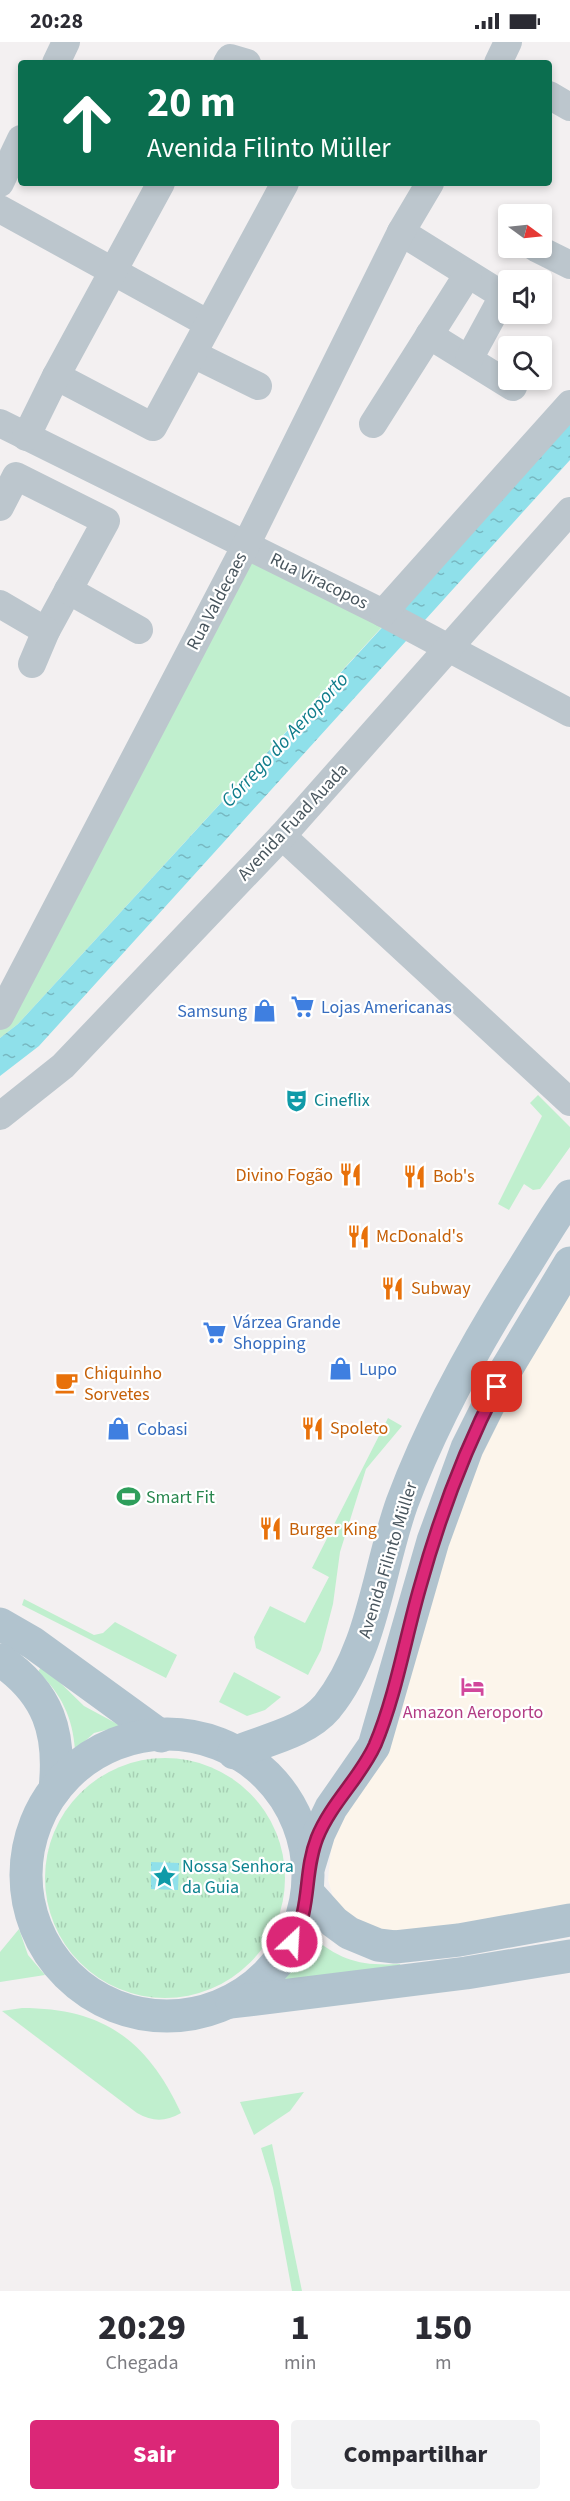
<!DOCTYPE html>
<html lang="pt">
<head>
<meta charset="utf-8">
<style>
  :root { --surface:#fff; --page:#f2f2f3; --text:#2b2b33; --muted:#7c7c81; --accent:#db2777 }
  body { margin:0; font-family:"Source Sans 3",sans-serif; background:var(--page); color:var(--text); height:100vh; display:flex; flex-direction:column; font-size:22px; white-space:nowrap }
  * { box-sizing:border-box; margin:0 }
  p { font-size:20px; color:var(--muted) }
  .icon { flex:none; width:33px; height:33px; fill:none; stroke:currentColor; stroke-width:2; stroke-linecap:round; stroke-linejoin:round }
  .map { position:relative; height:2249px; overflow:hidden }
  .side { display:flex; flex-direction:column; background:var(--surface); flex:1 }
  .side>* { flex:none }
  .guide { position:absolute; left:18px; top:18px; width:534px; height:126px; border-radius:6px; box-shadow:0 3px 9px #0003; background:#0b6e4f; color:#fff; overflow:hidden }
  .needle { width:39px; rotate:105deg }
  .fabs { position:absolute; left:498px; top:162px; display:grid; gap:12px }
  .fabs a { display:grid; place-items:center; width:54px; height:54px; border-radius:6px; background:var(--surface); box-shadow:0 3px 9px #0003; font-size:30px }
  .pin { position:absolute; display:grid; place-items:center; width:51px; height:51px; color:#fff; margin:-26px; border-radius:12px; box-shadow:0 3px 9px #0006 }
  .me { position:absolute; width:66px; margin:-33px; rotate:25deg; stroke-linejoin:round; filter:drop-shadow(0 0 4px #0008) }
  .turn { display:flex; align-items:center; gap:21px; height:126px; padding:0 30px; font-size:27px }
  .turn .icon { width:78px; height:78px; stroke-width:2.5 }
  .turn b { display:block; font-size:42px; line-height:51px }
  .eta { display:flex; justify-content:space-evenly; align-items:center; height:102px; text-align:center }
  .eta b { font-size:36px; font-weight:800; line-height:42px }
  .primary-button { display:flex; gap:12px; margin-top:auto; padding:12px 30px }
  .primary-button a { flex:1; height:69px; border-radius:6px; background:var(--accent); color:#fff; font-size:24px; font-weight:800; line-height:69px; text-align:center }
  .primary-button a+a { background:var(--page); color:var(--text) }
  .status { display:flex; justify-content:space-between; align-items:center; height:42px; padding:0 30px; background:var(--surface); direction:ltr }
  .status svg { height:16px; fill:currentColor }
  .map>svg:first-child { display:block }
  .commercial { fill:#fcf5eb }
  .grass { fill:#c0efce }
  .park { fill:url(#park-tufts) }
  .water { fill:url(#water-ripples) }
  .lines { fill:none; stroke-linecap:round; stroke-linejoin:round }
  .minor { stroke:#bcc6cd; stroke-width:28 }
  .major { stroke:#b1c3ce; stroke-width:33 }
  .route-casing { stroke:#8e194d; stroke-width:15 }
  .route { stroke:#db2777; stroke-width:10 }
  .labels { text-anchor:middle; dominant-baseline:central; stroke-width:4.5; stroke-linejoin:round; paint-order:stroke }
  .street-label { font-size:18px; fill:#49565e; stroke:#fff }
  .shop-label { font-size:18px; fill:#366cbe; stroke:#fff; text-anchor:start }
  .culture-label { font-size:18px; fill:#0d838f; stroke:#fff; text-anchor:start }
  .food-label { font-size:18px; fill:#c56008; stroke:#fff; text-anchor:start }
  .leisure-label { font-size:18px; fill:#27864d; stroke:#fff; text-anchor:start }
  .hotel-label { font-size:18px; fill:#b23c85; stroke:#fff }
  .water-label { font-size:20px; font-style:italic; fill:#107d8b; stroke:#fff }
</style>
</head>
<body>
<div class="status"><b>20:28</b><svg viewBox="0 0 49 12"><path d="M0 12V9h3v3zM5 12V6h3v6zM10 12V3h3v9zM15 12V0h3v12zM26 1h20v11H26zM47 4h2v5h-2z"/></svg></div>
<div class="map">
<svg width="570" height="2249" viewBox="0 0 570 2249">
  <defs>
    <pattern id="park-tufts" width="24" height="20" patternUnits="userSpaceOnUse" patternTransform="scale(1.5)"><rect width="24" height="20" fill="#c0efce"/><path d="M3 7l-1-3M5 7V3M7 7l1-3M15 17l-1-3M17 17v-4M19 17l1-3" fill="none" stroke="#a6cfb3"/></pattern>
    <pattern id="water-ripples" width="26" height="14" patternUnits="userSpaceOnUse" patternTransform="scale(1.5)"><rect width="26" height="14" fill="#8fe0ea"/><path d="M2 4q2-2 4 0t4 0M15 11q2-2 4 0t4 0" fill="none" stroke="#77b8c1"/></pattern>
  </defs>
  <rect width="100%" height="100%" fill="#f3f0f1"/>
  <path class="commercial" d="M570,1238v629l-182,28 -52,-30 -8,-27 4,-39 130,-359z"/>
  <g class="grass">
    <path d="M250,516l132,69 -364,397 -18,14v-10z"/>
    <path d="M538,1053l32,32v20l-30,42 -7,1 -9,-6 -15,26 -11,-6 44,-88 -12,-13z"/>
    <path d="M388,1376l14,8 -36,43 -26,83 -7,52 -12,46 -13,25 -52,-27 -2,-11 16,-31 35,17 24,-46 -17,-9z"/>
    <path d="M24,1557l70,36 9,-2 12,-11 62,33 -11,23 -144,-73z"/>
    <path d="M42,1623l42,41 37,20 -27,7 -19,17c-2,-32 -14,-57 -37,-78z"/>
    <path d="M234,1630l47,25 -16,13 -18,6 -28,-14z"/>
    <path d="M19,1887l9,26 17,20 -45,7v-30z"/>
    <path d="M310,1893c31,26 50,31 90,29l1,8 -127,14 20,-19z"/>
    <path d="M22,1966c81,0 125,32 159,105 -16,9 -28,9 -44,0l-135,-102z"/>
    <path d="M304,2050l-14,19 -36,24 -14,-33z"/>
    <path d="M272,2102l30,147h-10l-19,-103 -12,-40z"/>
  </g>
  <circle class="park" cx="165" cy="1836" r="120"/>
  <g class="water">
    <path d="M570,381v37l-531,586 -39,30v-38l18,-14z"/>
    <path d="M151,1820l28,1 -1,27 -27,-1z"/>
  </g>
  <g class="lines">
    <g class="minor">
      <path d="M56,21l10,-21"/>
      <path d="M227,21l3,-5 17,5"/>
      <path d="M498,21l10,-21"/>
      <path d="M549,53l21,12"/>
      <path d="M0,141l21,-44"/>
      <path d="M0,167l207,114"/>
      <path d="M401,190l103,64"/>
      <path d="M536,206l34,17"/>
      <path d="M429,293l84,52"/>
      <path d="M193,312l65,32"/>
      <path d="M469,317l39,-72"/>
      <path d="M56,334l97,51 132,-244"/>
      <path d="M0,381l383,190 187,100"/>
      <path d="M373,382l95,-150"/>
      <path d="M26,395l30,-61 105,-193"/>
      <path d="M0,465l16,-31 90,45 -60,110 -14,33"/>
      <path d="M68,548l71,40"/>
      <path d="M0,562l46,27"/>
      <path d="M383,571l187,-209"/>
      <path d="M282,794l288,266"/>
      <path d="M0,974l246,-471 155,-313 29,-49"/>
      <path d="M0,1074l63,-50 219,-230 288,-325"/>
    </g>
    <g class="major">
      <path d="M0,1582l33,19 128,93"/>
      <path d="M0,1618c49,33 61,73 55,129"/>
      <circle cx="167" cy="1833" r="141"/>
      <path d="M234,1711c30,-13 71,-20 93,-46 46,-57 51,-137 75,-204 31,-83 74,-160 121,-234 16,-25 30,-50 47,-73"/>
      <path d="M309,1824l10,-33 12,-25 43,-62 59,-205 34,-93 40,-80 63,-105"/>
      <path d="M308,1851l26,29 15,11 29,12 17,2 64,-7 111,-20"/>
      <path d="M232,1960l234,-29 104,-17"/>
    </g>
  </g>
  <g class="lines">
    <defs>
      <path id="route" d="M292,1900c20,-35 11,-68 25,-104 14,-35 43,-60 58,-93 21,-50 30,-106 45,-158 19,-69 44,-136 77,-200"/>
    </defs>
    <use href="#route" class="route-casing"/>
    <use href="#route" class="route"/>
  </g>
  <defs>
    <symbol id="supermarket-bare" viewBox="-9 -9 18 18"><path d="M-6-5.5h2.5l.6 2H6L4.5 2H-2.5L-4.4-4H-6ZM-1.5 3.2a1.3 1.3 0 1 0 .1 0ZM3 3.2a1.3 1.3 0 1 0 .1 0Z" fill="#3f7fe0" stroke="#fff" stroke-width="2.5" paint-order="stroke"/></symbol>
    <symbol id="shop-bare" viewBox="-9 -9 18 18"><path d="M-5-2.5h2.3a2.7 3.5 0 0 1 5.4 0H5L5.5 6h-11ZM-1.5-2.5h3a1.5 2.3 0 0 0-3 0Z" fill="#3f7fe0" stroke="#fff" stroke-width="2.5" paint-order="stroke"/></symbol>
    <symbol id="theatre-bare" viewBox="-9 -9 18 18"><path d="M-5-5.5Q0-4 5-5.5V0Q5 5 0 6Q-5 5-5 0ZM-3.3-2.5H-1v1.5H-3.3ZM1-2.5H3.3v1.5H1ZM-2.8 1Q0 5.5 2.8 1Z" fill="#0f9aa8" stroke="#fff" stroke-width="2.5" paint-order="stroke"/></symbol>
    <symbol id="restaurant-bare" viewBox="-9 -9 18 18"><path d="M-5-6h1v4h1v-4h1v4h1v-4h1v5L-1.5 .5V6h-2V.5L-5-1ZM5-6V6H3V1.5H1.5Q1.5-4 5-6Z" fill="#e8710a" stroke="#fff" stroke-width="2.5" paint-order="stroke"/></symbol>
    <symbol id="cafe-bare" viewBox="-9 -9 18 18"><path d="M-5.5-4.5H6V0H3Q3 3.5 0 3.5H-2.5Q-5.5 3.5-5.5 0ZM3-3.2v2h1.7v-2ZM-6 4.5H4V6H-6Z" fill="#e8710a" stroke="#fff" stroke-width="2.5" paint-order="stroke"/></symbol>
    <symbol id="stadium-bare" viewBox="-9 -9 18 18"><path d="M0-5a6.5 5 0 1 0 0 10a6.5 5 0 1 0 0-10ZM-3.5-1.8h7v3.6h-7Z" fill="#2e9e5b" stroke="#fff" stroke-width="2.5" paint-order="stroke"/></symbol>
    <symbol id="hotel-bare" viewBox="-9 -9 18 18"><path d="M-6-4.5h1.5V1H6V5H4.5V3h-9V5H-6ZM-4 0a1.8 1.8 0 1 1 3.6 0ZM.5 0V-2.5h3Q6-2.5 6 0Z" fill="#d1479c" stroke="#fff" stroke-width="2.5" paint-order="stroke"/></symbol>
    <symbol id="sight-bare" viewBox="-9 -9 18 18"><path d="M0-6L1.8-2.2L6-1.7L2.9 1.2L3.7 5.4L0 3.3L-3.7 5.4L-2.9 1.2L-6-1.7L-1.8-2.2Z" fill="#0f9aa8" stroke="#fff" stroke-width="2.5" paint-order="stroke"/></symbol>
  </defs>
  <g fill-rule="evenodd">
    <use href="#supermarket-bare" x="286" y="948" width="33" height="33"/>
    <use href="#shop-bare" x="248" y="952" width="33" height="33"/>
    <use href="#theatre-bare" x="280" y="1042" width="33" height="33"/>
    <use href="#restaurant-bare" x="334" y="1116" width="33" height="33"/>
    <use href="#restaurant-bare" x="398" y="1118" width="33" height="33"/>
    <use href="#restaurant-bare" x="342" y="1178" width="33" height="33"/>
    <use href="#restaurant-bare" x="376" y="1230" width="33" height="33"/>
    <use href="#supermarket-bare" x="198" y="1274" width="33" height="33"/>
    <use href="#shop-bare" x="324" y="1310" width="33" height="33"/>
    <use href="#cafe-bare" x="50" y="1324" width="33" height="33"/>
    <use href="#restaurant-bare" x="296" y="1370" width="33" height="33"/>
    <use href="#shop-bare" x="102" y="1370" width="33" height="33"/>
    <use href="#stadium-bare" x="112" y="1438" width="33" height="33"/>
    <use href="#restaurant-bare" x="254" y="1470" width="33" height="33"/>
    <use href="#hotel-bare" x="456" y="1628" width="33" height="33"/>
    <use href="#sight-bare" x="148" y="1818" width="33" height="33"/>
  </g>
  <g class="labels">
    <g class="street-label">
      <text transform="translate(319 539) rotate(26)">Rua Viracopos</text>
      <text transform="translate(217 559) rotate(-62)">Rua Valdecaes</text>
      <text transform="translate(293 780) rotate(-47)">Avenida Fuad Auada</text>
      <text transform="translate(388 1518) rotate(-73)">Avenida Filinto Müller</text>
    </g>
    <g class="shop-label">
      <text x="321" y="965">Lojas Americanas</text>
      <text x="247" y="969" text-anchor="end">Samsung</text>
      <text x="233" y="1280">Várzea Grande<tspan x="233" dy="21">Shopping</tspan></text>
      <text x="359" y="1327">Lupo</text>
      <text x="137" y="1387">Cobasi</text>
    </g>
    <g class="culture-label">
      <text x="314" y="1058">Cineflix</text>
      <text x="182" y="1824">Nossa Senhora<tspan x="182" dy="21">da Guia</tspan></text>
    </g>
    <g class="food-label">
      <text x="333" y="1133" text-anchor="end">Divino Fogão</text>
      <text x="433" y="1134">Bob's</text>
      <text x="376" y="1194">McDonald's</text>
      <text x="411" y="1246">Subway</text>
      <text x="84" y="1331">Chiquinho<tspan x="84" dy="21">Sorvetes</tspan></text>
      <text x="330" y="1386">Spoleto</text>
      <text x="289" y="1487">Burger King</text>
    </g>
    <g class="leisure-label">
      <text x="146" y="1455">Smart Fit</text>
    </g>
    <g class="hotel-label">
      <text x="473" y="1670">Amazon Aeroporto</text>
    </g>
    <g class="water-label">
      <text transform="translate(285 698) rotate(-47)">Córrego do Aeroporto</text>
    </g>
  </g>
</svg>
<div class="fabs">
<a><svg class="needle" viewBox="-14 -14 28 28"><path d="M0-13l5 13h-10z" fill="#e53935"/><path d="M0 13l5-13h-10z" fill="#7c7c81"/></svg></a>
<a><svg class="icon" aria-label="sound" viewBox="0 0 24 24"><path d="M4 9h4l5-4v14l-5-4H4zM17 9q2 3 0 6"/></svg></a>
<a><svg class="icon" aria-label="search" viewBox="0 0 24 24"><circle cx="10" cy="10" r="6"/><path d="M15 15l6 6"/></svg></a>
</div>
<div class="pin" style="left:497px;top:1345px;background:#d93025"><svg class="icon" aria-label="arrive" viewBox="0 0 24 24"><path d="M6 21V4h12l-3 4 3 4H6"/></svg></div>
<svg class="me" style="left:292px;top:1900px" viewBox="-20 -20 40 40"><circle r="17" fill="#db2777" stroke="#fff" stroke-width="3"/><path d="M0-11L8 9 0 5-8 9z" fill="#fff"/></svg>
<div class="guide">
<div class="turn"><svg class="icon" aria-label="ahead" viewBox="0 0 24 24"><path d="M12 20V5M6 11l6-6 6 6"/></svg><div><b>20 m</b>Avenida Filinto Müller</div></div>
</div>
</div>
<section class="side">
<div class="eta">
<div><b>20:29</b><p>Chegada</p></div>
<div><b>1</b><p>min</p></div>
<div><b>150</b><p>m</p></div>
</div>
<div class="primary-button"><a>Sair</a><a>Compartilhar</a></div>
</section>
</body>
</html>
